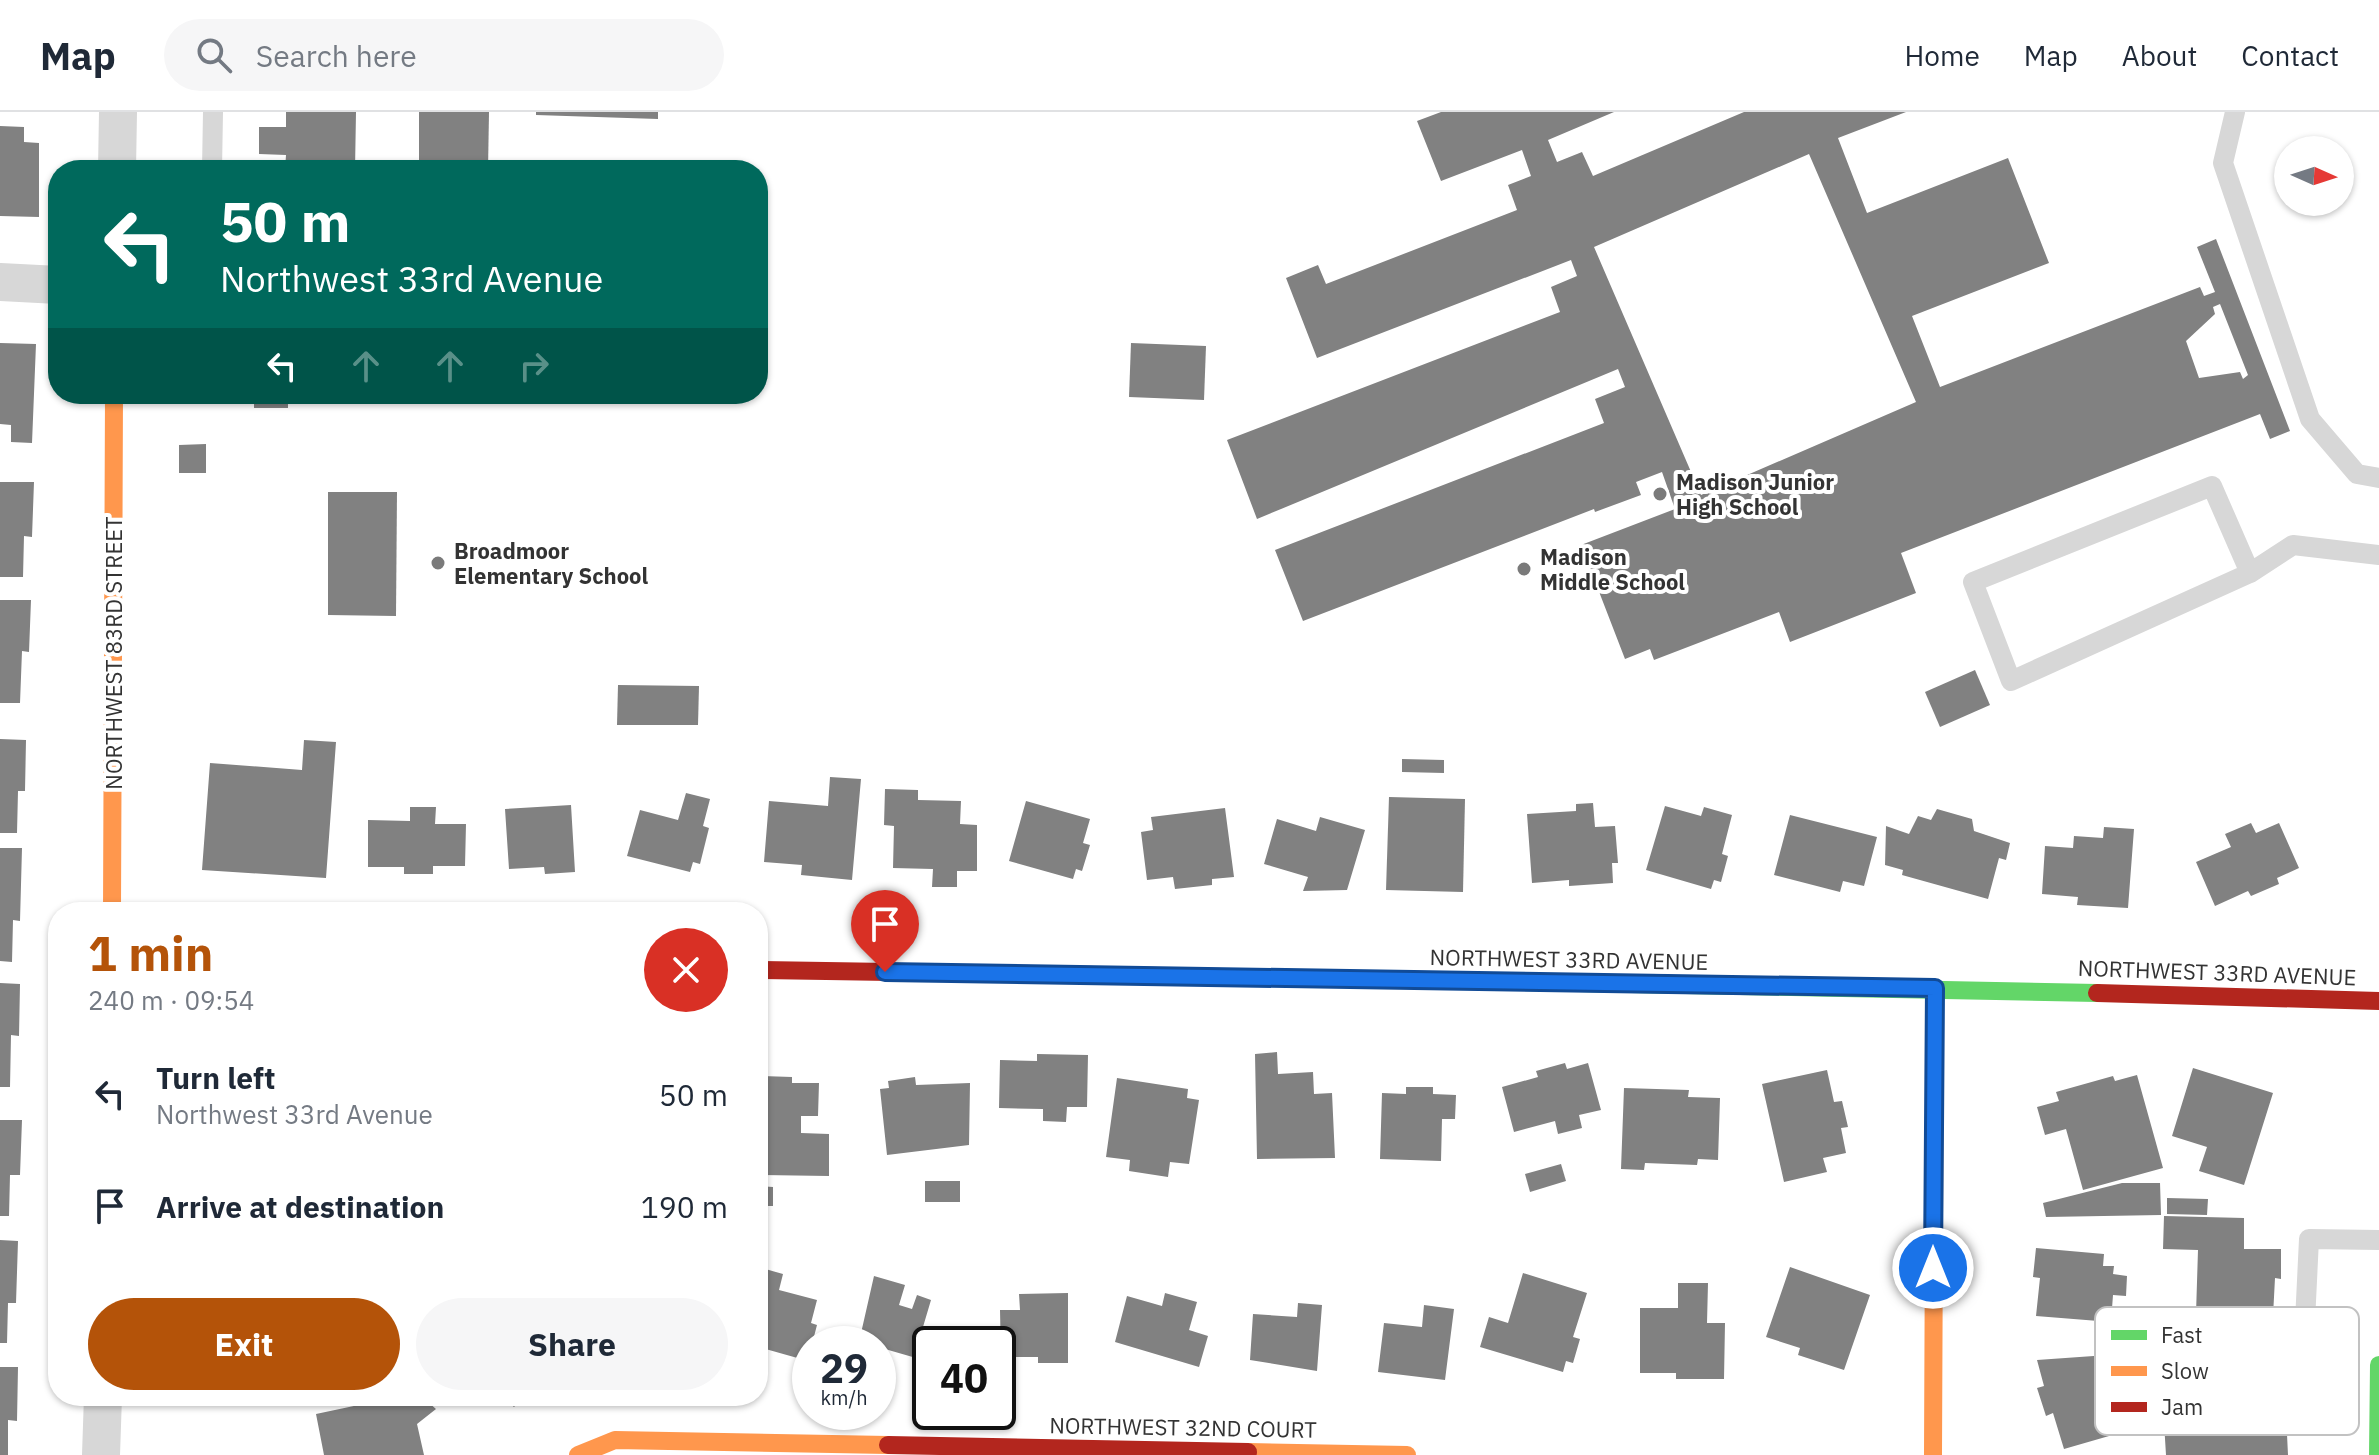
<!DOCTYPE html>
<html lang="en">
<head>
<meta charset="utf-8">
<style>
  :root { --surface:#fff; --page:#f6f6f7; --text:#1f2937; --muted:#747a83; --line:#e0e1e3; --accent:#b45309 }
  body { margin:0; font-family:"IBM Plex Sans",sans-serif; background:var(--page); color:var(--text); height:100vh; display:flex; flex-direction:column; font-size:30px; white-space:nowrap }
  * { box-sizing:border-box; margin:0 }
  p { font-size:26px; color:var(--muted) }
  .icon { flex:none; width:44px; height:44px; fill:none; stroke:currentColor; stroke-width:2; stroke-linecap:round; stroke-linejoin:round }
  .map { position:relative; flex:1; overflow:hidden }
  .sheet { position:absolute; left:48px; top:790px; width:720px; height:504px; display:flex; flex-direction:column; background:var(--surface); border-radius:32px; box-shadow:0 2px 6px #0004 }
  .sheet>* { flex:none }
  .guide { position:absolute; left:48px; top:48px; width:720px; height:244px; border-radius:32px; box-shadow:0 2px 6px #0004; background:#00695c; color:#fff; overflow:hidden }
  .needle { width:52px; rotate:93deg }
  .tools { position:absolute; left:2274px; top:24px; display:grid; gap:16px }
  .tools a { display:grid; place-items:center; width:80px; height:80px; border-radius:50%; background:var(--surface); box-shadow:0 2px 6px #0004; font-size:40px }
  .speed { position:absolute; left:792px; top:1214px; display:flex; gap:16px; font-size:40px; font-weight:700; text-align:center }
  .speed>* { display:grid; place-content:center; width:104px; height:104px; border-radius:50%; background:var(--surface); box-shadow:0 2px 6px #0004; line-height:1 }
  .speed small { font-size:20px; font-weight:400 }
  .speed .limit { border:4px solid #111; border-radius:12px; background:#fff; color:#111 }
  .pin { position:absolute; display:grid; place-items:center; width:68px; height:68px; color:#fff; margin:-82px -34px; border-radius:50% 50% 50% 0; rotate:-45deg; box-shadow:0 0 8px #0007 }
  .pin .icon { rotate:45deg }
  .me { position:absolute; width:88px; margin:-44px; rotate:0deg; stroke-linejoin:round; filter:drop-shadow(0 0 6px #0008) }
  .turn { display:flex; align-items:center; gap:28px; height:168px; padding:0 40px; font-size:36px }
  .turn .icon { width:104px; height:104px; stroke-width:2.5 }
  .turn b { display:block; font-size:56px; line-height:68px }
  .lanes { display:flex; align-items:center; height:76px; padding:0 40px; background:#0003; justify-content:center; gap:40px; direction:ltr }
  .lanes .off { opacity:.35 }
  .round { display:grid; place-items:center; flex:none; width:84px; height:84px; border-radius:42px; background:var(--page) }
  .summary { display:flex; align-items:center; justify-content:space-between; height:136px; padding:0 40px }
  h1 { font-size:48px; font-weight:700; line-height:60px; color:var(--accent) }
  .cta { display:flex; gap:16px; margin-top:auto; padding:16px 40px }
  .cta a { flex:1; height:92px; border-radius:48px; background:var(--accent); color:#fff; font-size:32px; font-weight:700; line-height:92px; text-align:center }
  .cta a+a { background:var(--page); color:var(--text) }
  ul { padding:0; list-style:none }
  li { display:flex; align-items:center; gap:24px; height:112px; padding:0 40px }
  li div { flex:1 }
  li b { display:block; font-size:30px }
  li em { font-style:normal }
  header { display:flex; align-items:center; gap:48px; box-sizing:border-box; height:112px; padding:0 40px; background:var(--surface); border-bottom:2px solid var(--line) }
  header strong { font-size:38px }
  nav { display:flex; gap:44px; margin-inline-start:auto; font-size:28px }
  .search { width:560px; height:72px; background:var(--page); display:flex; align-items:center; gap:20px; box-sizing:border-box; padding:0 28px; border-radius:44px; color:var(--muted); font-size:30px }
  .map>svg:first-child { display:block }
  .building { fill:#818181; fill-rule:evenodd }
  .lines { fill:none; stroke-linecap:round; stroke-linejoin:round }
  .lane { stroke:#d7d7d7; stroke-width:20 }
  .street { stroke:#d7d7d7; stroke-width:38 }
  .fast { stroke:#63d668; stroke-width:18 }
  .slow { stroke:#ff974d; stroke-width:18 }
  .jam { stroke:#b3261e; stroke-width:18 }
  .route-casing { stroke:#114b97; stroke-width:20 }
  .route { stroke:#1a73e8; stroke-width:14 }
  .poi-dot { fill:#7a7a7a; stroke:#fff; stroke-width:3 }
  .labels { text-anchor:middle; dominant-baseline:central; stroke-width:8; stroke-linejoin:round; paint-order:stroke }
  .poi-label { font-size:22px; font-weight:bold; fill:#333; stroke:#fff; text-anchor:start }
  .street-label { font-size:22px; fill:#333; stroke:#fff }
  .key { fill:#fff; stroke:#c2c2c2; stroke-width:2 }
  .key-label { font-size:22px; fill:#333 }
</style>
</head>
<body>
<header>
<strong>Map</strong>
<div class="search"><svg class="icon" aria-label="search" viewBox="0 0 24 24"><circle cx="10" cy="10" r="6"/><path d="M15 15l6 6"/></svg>Search here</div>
<nav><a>Home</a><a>Map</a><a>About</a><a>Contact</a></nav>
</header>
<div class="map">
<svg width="2379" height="1343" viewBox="0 0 2379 1343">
  <rect width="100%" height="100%" fill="#fff"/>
  <g class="building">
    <path d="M286,0h70l-1,58h-70l1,-15 -27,-1v-27h27z"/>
    <path d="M419,0h70l-1,58h-69z"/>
    <path d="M536,0h122v7l-122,-4z"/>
    <path d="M1441,0h173l-66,28 9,22 25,-10 11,24 151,-64h162l-68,26 29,75 141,-55 41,105 -137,53 28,71 260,-100 4,9 11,-4 -18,-45 19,-8 74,192 -20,8 -10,-25 -359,139 15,40 -126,49 -11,-30 -125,48 -4,-11 -25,10 -44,-114 94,-36 -13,-37 -26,10 5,13 -46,17 -1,-3 -291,112 -28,-71 329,-127 -9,-24 30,-12 -7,-18 -361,150 -30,-79 333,-128 -9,-25 26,-11 -6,-16 -254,98 -31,-80 32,-13 8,19 191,-74 -9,-25 23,-9 -9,-26 -81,31 -24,-60zM1809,42l107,248 -215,93 -107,-248zM2220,192l28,71 -5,4 -3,-7 -41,6 -13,-37 29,-27 -2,-7z"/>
    <path d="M0,14l24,1v15l15,1v74l-39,-1z"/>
    <path d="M0,231l36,1 -4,99 -21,-1v-17l-11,-1z"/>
    <path d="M1131,231l75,3 -2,54 -75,-3z"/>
    <rect x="254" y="282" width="34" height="14"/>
    <path d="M206,332v29h-27v-28z"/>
    <path d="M0,370h34l-2,55 -8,-1 -1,41h-23z"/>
    <path d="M328,380h69l-1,124 -68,-1z"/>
    <path d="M0,488h31l-2,52 -7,-1 -2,52h-20z"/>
    <path d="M1975,558l15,35 -50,22 -15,-35z"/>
    <path d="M618,573l81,1 -1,39h-81z"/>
    <path d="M0,627l26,1 -1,51h-7l-1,42h-17z"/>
    <path d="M304,628l32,2 -10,136 -124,-8 8,-107 92,7z"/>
    <path d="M1402,647l42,1v13l-42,-1z"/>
    <path d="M830,665l31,2 -9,101 -51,-5 1,-10 -38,-3 5,-61 59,5z"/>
    <path d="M885,677l33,1v10l43,1 -1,23 17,1v46h-20v16h-25l1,-18 -40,-1 1,-42 -10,-1z"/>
    <path d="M686,681l24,6 -7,27 6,2 -9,36 -7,-2 -3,10 -63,-16 13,-46 38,10z"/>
    <path d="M1389,685l76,2 -2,93 -77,-2z"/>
    <path d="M1026,689l64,18 -7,24 7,2 -8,26 -6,-2 -3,10 -64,-18z"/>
    <path d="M1593,691l2,24 20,-1 3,37h-6l1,20 -44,3v-6l-37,3 -5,-69 49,-3v-7z"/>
    <path d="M571,693l4,67 -30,2 -1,-7 -35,2 -4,-60z"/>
    <path d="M1665,694l36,10 3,-9 28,8 -10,39 6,2 -7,26 -7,-2 -3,9 -65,-19z"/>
    <path d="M410,695h26l-1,17h31l-1,42h-32v8h-29v-7h-36v-47l42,1z"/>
    <path d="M1225,696l9,69 -22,2v6l-37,4 -2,-12 -26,3 -6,-48 12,-2 -2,-13z"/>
    <path d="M1937,697l35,10 2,12 36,12 -4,17 -7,-2 -11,41 -86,-24 1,-5 -18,-5 1,-39 23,8 9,-18 13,4z"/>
    <path d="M1790,703l87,22 -13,49 -21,-5 -3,11 -66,-17z"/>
    <path d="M1320,705l45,13 -18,60 -44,1 5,-14 -44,-13 13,-45 39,12z"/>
    <path d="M2251,711l5,10 23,-10 20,45 -22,10 2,6 -28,12 -3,-5 -33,15 -19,-44 35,-15 -6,-13z"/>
    <path d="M2104,715l30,2 -6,79 -51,-3 1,-8 -36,-3 3,-48 28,2 1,-12 29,2z"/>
    <path d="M0,736h22l-2,73 -7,-1 -1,42 -12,-1z"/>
    <path d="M0,871l20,1 -1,52 -8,-1 -1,52h-10z"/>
    <path d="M1277,940l1,22 35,-2 1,22 18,-1 3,65 -78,1 -2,-105z"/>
    <path d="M1037,942l51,1 -1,52h-20l-1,15 -23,-1v-12l-44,-1 1,-48 37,1z"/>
    <path d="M1565,951l2,6 21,-6 13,47 -22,5 3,13 -24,6 -3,-13 -41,11 -12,-45 36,-10 -2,-6z"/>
    <path d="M2193,956l80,25 -29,92 -45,-14 8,-24 -35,-11z"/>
    <path d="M1827,958l7,32 8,-1 6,26 -7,1 5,25 -23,5 4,14 -43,10 -22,-98z"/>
    <path d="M2137,963l26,93 -80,22 -17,-61 -21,6 -8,-28 22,-6 -3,-9 57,-16 2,5z"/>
    <path d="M758,964l34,1v6h27l-1,33h-17v17l28,1v42l-71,-1z"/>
    <path d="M915,965l1,8 54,-2 -1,62 -82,10 -7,-66 9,-1 -1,-7z"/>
    <path d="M1117,966l71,11 -1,9 12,2 -10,64 -19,-2 -2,15 -39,-6 1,-11 -24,-3z"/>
    <path d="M1406,975h27v7l23,1 -1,24h-13l-1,42 -61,-2 2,-66 24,1z"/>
    <path d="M1624,976l65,2 -1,7 32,1 -2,62 -20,-1 -1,6 -52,-2 -1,7 -23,-1z"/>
    <path d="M0,1008h22l-2,55h-10l-1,41h-9z"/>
    <path d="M1561,1052l5,17 -36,11 -5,-18z"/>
    <rect x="925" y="1069" width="35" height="21"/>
    <path d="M2122,1071h38l1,32 -115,2 -3,-14z"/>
    <path d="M758,1074l15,1v19h-15z"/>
    <path d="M2167,1086l41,1 -1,16 -40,-1z"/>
    <path d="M2164,1104l80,2v31h37v30l-6,-1 -2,38 -77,-2 2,-64 -35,-1z"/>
    <path d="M0,1128l18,1 -2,62h-8l-1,40h-7z"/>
    <path d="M2036,1136l68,6 -1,12h11l-1,8 14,2 -1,20 -13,-1 -2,27 -75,-6 4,-38 -7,-1z"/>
    <path d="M758,1155l25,7 -4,16 38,10 -6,23 6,2 -7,27 -7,-2 -2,9 -43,-12z"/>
    <path d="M1790,1155l80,28 -26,75 -46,-15 2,-7 -34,-11z"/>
    <path d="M1523,1161l64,20 -14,44 7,2 -7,24 -7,-2 -3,11 -83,-25 9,-30 19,6z"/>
    <path d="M874,1164l31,9 -6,20 13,4 5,-14 14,5 -11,37 9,3 -6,20 -45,-13v-3l-19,-2z"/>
    <path d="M1678,1171h30l-1,40h18l-1,56h-48v-6h-36v-65h38z"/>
    <path d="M1068,1181v70h-30v-6h-37l-1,-47h20l-1,-16z"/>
    <path d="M1165,1181l32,9 -8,28 19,6 -9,31 -84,-25 12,-46 35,10z"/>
    <path d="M1298,1191l24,2 -5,66 -67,-11 3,-46 44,3z"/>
    <path d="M1424,1193l30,4 -9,71 -67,-8 6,-49 38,4z"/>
    <path d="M2122,1242l7,23 -13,3 6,21 -21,6 8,29 -45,13 -11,-36 -7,3 -9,-28 7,-2 -7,-26z"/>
    <path d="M0,1255h18l-1,54 -9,-1v35h-8z"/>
    <path d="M2274,1258l1,24 10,-1 3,62h-122l-3,-49 47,-2 -2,-31z"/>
    <path d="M210,1284h48v3l-47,6z"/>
    <path d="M361,1284h60l15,13 -19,15 7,31h-100l-8,-41 52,-11z"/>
    <path d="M501,1284h23l-10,11z"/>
  </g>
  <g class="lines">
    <g class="lane">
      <path d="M2235,0l-12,51 87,256 47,55 22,4"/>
      <path d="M212,58l1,-58"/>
      <path d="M2250,461l-38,-87 -239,96 38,99 239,-108 43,-28 86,10"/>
      <path d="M2305,1210l4,-83 70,1"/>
    </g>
    <g class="street">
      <path d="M117,58l1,-58"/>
      <path d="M0,170l58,3"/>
      <path d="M101,1343l2,-59"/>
    </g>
    <g class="fast">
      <path d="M1427,868l670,13"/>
      <path d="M2378,1343l1,-90"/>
    </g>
    <g class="slow">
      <path d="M112,800l2,-518"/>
      <path d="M1248,1340l159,3"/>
      <path d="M578,1343l37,-15 273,5"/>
      <path d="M1933,1343l2,-467"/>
    </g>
    <g class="jam">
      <path d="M758,858l669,10"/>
      <path d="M2097,881l282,8"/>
      <path d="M888,1333l360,7"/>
    </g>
  </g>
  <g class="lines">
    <defs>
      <path id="route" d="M885,860l1050,16 -2,280"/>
    </defs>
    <use href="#route" class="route-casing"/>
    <use href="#route" class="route"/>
  </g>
  <g class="poi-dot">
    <circle cx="1660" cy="382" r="8"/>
    <circle cx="438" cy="451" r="8"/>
    <circle cx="1524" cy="457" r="8"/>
  </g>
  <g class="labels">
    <g class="poi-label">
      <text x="1676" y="369">Madison Junior<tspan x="1676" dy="25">High School</tspan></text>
      <text x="454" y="438">Broadmoor<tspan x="454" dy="25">Elementary School</tspan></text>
      <text x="1540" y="444">Madison<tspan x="1540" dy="25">Middle School</tspan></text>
    </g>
    <g class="street-label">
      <text transform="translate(113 541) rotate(-90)">NORTHWEST 83RD STREET</text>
      <text transform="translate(1569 847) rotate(1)">NORTHWEST 33RD AVENUE</text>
      <text transform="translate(2217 860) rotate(2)">NORTHWEST 33RD AVENUE</text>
      <text transform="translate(1183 1315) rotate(1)">NORTHWEST 32ND COURT</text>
    </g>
  </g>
  <rect x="2095" y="1195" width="264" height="128" rx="12" class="key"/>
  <rect x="2111" y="1218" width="36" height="10" fill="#63d668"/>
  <rect x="2111" y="1254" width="36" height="10" fill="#ff974d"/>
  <rect x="2111" y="1290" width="36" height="10" fill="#b3261e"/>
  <g class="key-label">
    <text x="2161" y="1231">Fast</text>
    <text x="2161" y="1267">Slow</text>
    <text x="2161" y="1303">Jam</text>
  </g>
</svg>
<div class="tools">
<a><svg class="needle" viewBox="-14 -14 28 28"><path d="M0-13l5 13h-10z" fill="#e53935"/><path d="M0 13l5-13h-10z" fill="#747a83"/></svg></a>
</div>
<div class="speed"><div>29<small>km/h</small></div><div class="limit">40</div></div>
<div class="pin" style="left:885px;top:860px;background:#d93025"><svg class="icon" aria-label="arrive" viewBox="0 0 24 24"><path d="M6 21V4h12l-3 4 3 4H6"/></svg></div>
<svg class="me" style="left:1933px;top:1156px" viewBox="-20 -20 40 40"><circle r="17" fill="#1a73e8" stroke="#fff" stroke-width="3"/><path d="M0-11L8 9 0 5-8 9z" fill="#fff"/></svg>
<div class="guide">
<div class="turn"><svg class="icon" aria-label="left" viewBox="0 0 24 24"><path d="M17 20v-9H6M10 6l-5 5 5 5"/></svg><div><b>50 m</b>Northwest 33rd Avenue</div></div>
<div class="lanes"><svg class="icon" aria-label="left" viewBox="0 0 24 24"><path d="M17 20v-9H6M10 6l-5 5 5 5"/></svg><svg class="icon off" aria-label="ahead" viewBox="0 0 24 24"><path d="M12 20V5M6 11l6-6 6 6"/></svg><svg class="icon off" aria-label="ahead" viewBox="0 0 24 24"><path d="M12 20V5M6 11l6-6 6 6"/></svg><svg class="icon off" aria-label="right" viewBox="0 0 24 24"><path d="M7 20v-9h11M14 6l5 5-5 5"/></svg></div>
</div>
<section class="sheet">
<div class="summary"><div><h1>1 min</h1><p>240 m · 09:54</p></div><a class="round" style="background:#d93025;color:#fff"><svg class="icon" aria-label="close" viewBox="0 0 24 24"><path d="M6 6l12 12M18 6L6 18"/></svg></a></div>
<ul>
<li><svg class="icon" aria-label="left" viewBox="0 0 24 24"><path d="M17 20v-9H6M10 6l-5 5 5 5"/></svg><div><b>Turn left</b><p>Northwest 33rd Avenue</p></div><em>50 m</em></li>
<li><svg class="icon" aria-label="arrive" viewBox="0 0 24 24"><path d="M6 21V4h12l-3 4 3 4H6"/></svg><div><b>Arrive at destination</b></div><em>190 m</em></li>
</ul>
<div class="cta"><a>Exit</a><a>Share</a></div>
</section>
</div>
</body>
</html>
